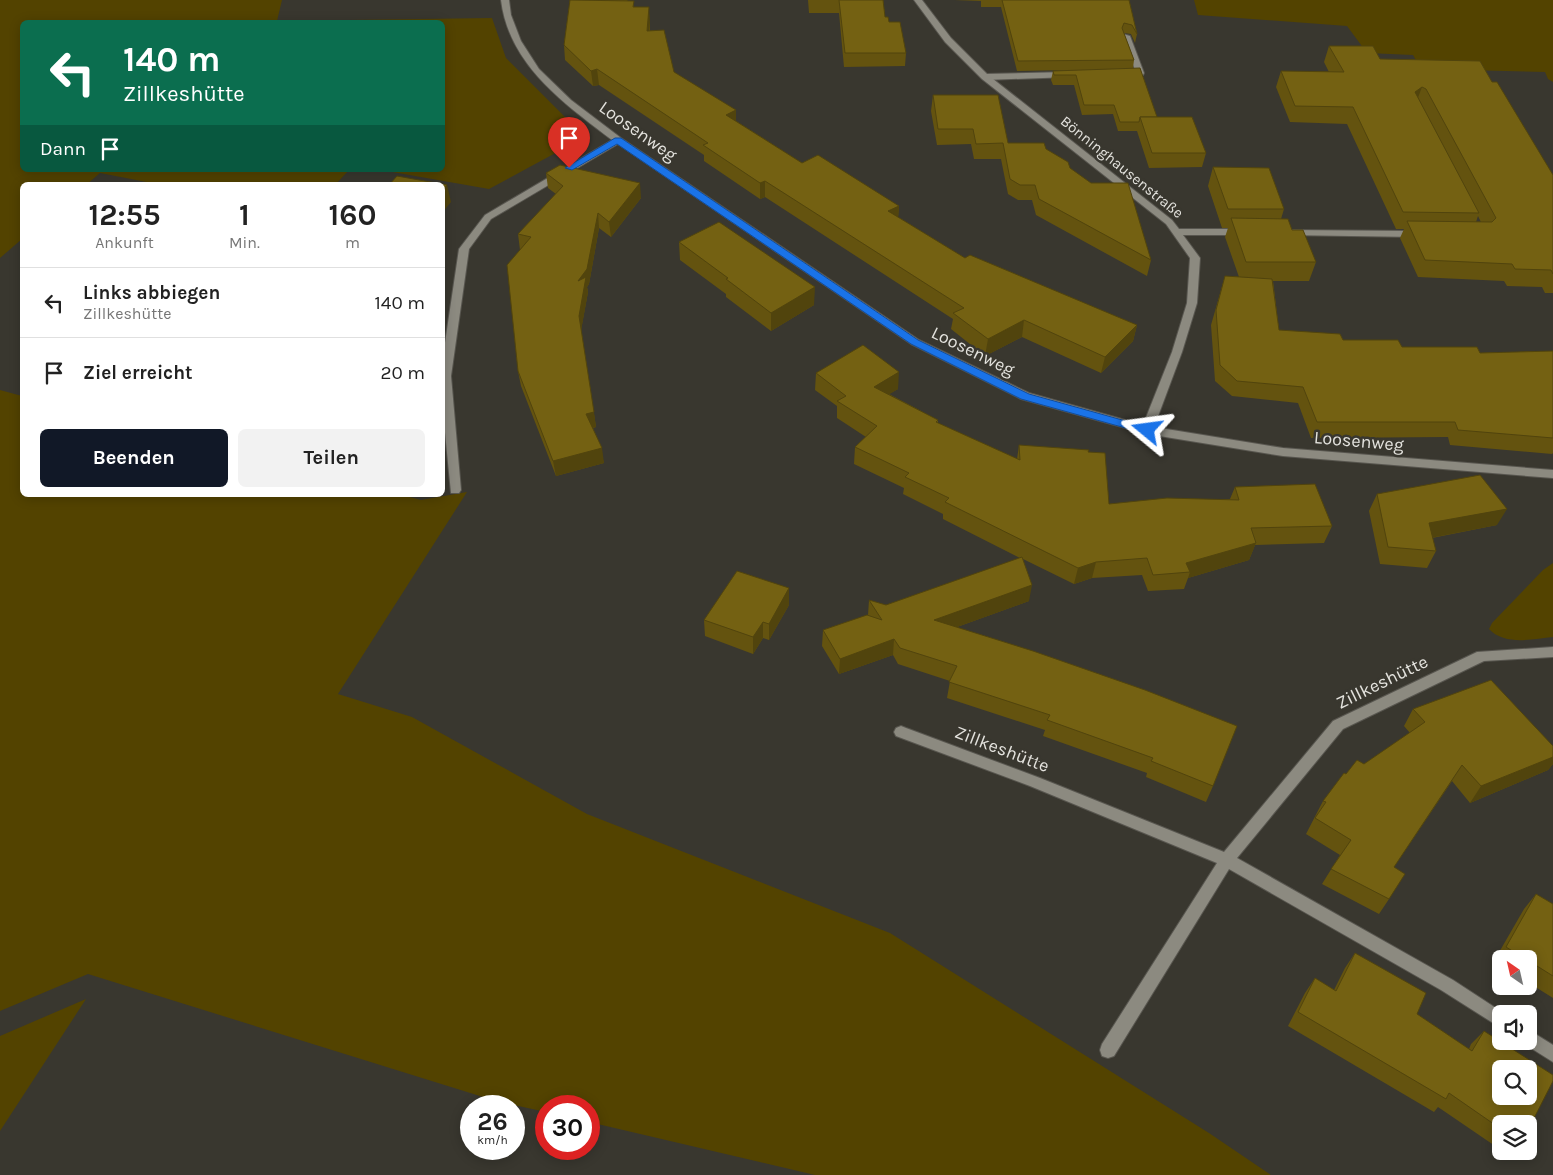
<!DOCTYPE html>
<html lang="de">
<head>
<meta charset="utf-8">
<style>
  :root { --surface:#fff; --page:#f2f2f2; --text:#222; --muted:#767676; --line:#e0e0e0; --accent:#111827 }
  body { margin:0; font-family:Karla,sans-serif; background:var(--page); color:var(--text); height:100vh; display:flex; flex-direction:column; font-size:19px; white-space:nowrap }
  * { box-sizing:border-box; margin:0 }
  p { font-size:16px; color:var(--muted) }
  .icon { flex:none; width:28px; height:28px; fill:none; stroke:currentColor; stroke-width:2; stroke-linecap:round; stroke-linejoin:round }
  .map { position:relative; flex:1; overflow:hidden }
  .panel { position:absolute; left:20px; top:182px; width:425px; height:315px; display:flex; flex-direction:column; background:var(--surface); border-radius:8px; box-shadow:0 2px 12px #0003 }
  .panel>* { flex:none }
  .hud { position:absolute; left:20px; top:20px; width:425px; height:152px; border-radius:8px; box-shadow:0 2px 12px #0003; background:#0b6e4f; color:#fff; overflow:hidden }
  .needle { width:32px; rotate:326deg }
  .fabs { position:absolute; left:1492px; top:950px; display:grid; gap:10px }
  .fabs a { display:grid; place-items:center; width:45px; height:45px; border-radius:8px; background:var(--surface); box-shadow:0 2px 12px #0003; font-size:25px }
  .speed { position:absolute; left:460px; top:1095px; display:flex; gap:10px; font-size:25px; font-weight:700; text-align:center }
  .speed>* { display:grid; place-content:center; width:65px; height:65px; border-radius:50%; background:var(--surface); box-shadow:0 2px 12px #0003; line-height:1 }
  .speed small { font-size:12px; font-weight:400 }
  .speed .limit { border:8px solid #d22; background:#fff; color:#111 }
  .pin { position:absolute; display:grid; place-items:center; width:42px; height:42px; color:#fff; margin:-51px -21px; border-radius:50% 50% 50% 0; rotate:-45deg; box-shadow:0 0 5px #0007 }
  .pin .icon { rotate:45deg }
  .me { position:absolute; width:55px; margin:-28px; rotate:286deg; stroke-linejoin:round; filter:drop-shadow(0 0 4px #0008) }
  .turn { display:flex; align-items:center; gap:18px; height:105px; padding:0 20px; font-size:22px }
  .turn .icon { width:65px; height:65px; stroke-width:2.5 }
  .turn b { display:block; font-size:35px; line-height:42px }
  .then { display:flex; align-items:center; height:48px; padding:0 20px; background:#0003; gap:10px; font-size:19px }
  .eta { display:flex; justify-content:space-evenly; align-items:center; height:85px; text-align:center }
  .eta b { font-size:30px; font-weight:700; line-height:35px }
  .cta { display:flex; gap:10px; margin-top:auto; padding:10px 20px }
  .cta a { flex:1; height:58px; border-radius:8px; background:var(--accent); color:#fff; font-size:20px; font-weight:700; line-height:58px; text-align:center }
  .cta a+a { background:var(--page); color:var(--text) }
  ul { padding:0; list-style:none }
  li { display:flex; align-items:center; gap:15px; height:70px; padding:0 20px; border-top:1px solid var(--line) }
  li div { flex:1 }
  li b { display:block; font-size:19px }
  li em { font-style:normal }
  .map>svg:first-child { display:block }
  .green { fill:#534300 }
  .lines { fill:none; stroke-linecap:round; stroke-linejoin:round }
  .lane-casing { stroke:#58564f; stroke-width:2 }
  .street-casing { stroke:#58564f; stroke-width:2 }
  .lane { fill:#8c8a80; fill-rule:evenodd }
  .street { fill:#8c8a80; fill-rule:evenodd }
  .wall { fill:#64530f; fill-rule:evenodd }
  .shaded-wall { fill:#51440d }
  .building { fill:#746112; stroke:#51440d; fill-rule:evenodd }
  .route { fill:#1a73e8; stroke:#114b97 }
  .labels { text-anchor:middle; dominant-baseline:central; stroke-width:5; stroke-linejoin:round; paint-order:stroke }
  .far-street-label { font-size:15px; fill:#e4e3de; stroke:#39372f }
  .street-label { font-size:18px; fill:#e4e3de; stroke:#39372f }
</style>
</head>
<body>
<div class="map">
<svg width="1553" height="1175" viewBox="0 0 1553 1175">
  <rect width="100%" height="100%" fill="#39372f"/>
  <g class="green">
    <path d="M0,0h282l-5,21 215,-3 14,40 79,79 -96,52 -108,-19h61v-148h-420v148h327l-14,15h-173l-62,-12 -14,12h-64v54l-22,19z"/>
    <path d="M1194,0h359v82l-5,-3 -3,-7 -124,-3 -8,-14 -46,-2 -20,-27 -149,-11z"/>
    <path d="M0,390l22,6v99h380l19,5 46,-8 -129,202 74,23 175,97 303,119 319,200 62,42h-456l-226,-53v-16h-43v6l-50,-11 -408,-127 -88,37z"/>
    <path d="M1553,563v74c-21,2 -48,9 -64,-8l3,-6 51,-53z"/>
    <path d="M86,999l-86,132v-95z"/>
  </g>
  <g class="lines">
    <defs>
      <g id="lane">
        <path d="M1123,34l7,2 14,37 -1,2 -13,1 -4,-3 9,-3 -13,-34z"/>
        <path d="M1067,72l4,3 -1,2 -85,3 -4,-3 4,-3z"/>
      </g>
      <g id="street">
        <path d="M501,0h8l2,15 10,26 18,28 32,31 50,38 298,202 110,53 114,32 29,-73 15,-49 3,-45 -24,-34 -184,-145 -37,-37 -31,-42h8l29,38 37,37 184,145 7,9h63l5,3 -5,3h-59l17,23 -3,45 -15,49 -28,75 129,21 270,22v8l-270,-22 -136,-22 -126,-35 -110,-55 -293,-200 -127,75 -22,30 -18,127 10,114 -2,3h-8l-9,-91v-39l17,-114 26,-34 127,-75c-48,-37 -103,-75 -111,-140z"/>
        <path d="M1287,230l130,1 5,3 -5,3 -133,-2v-4z"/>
        <path d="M1553,647v10l-69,4 -141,68 -106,129 216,122 52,34h-4v14l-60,-38 -212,-121 -115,187 -6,2 -6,-2 -2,-6 2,-6 115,-181 -187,-77 -134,-50 -2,-4 2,-4 5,-2 5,2 134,50 184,74 109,-131 144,-69z"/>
        <path d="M1529,1030l24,15v17l-30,-19 -1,-2h7z"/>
      </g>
    </defs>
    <use href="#lane" class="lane-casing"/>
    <use href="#street" class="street-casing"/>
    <use href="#lane" class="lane"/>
    <use href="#street" class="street"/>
  </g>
  <g class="wall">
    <path d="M570,0h57l23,22v9l24,41 62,49 66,42 97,43 -1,11 67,41 172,67 -4,16 -32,32 -79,-36 -37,19 -34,-27 2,-10 -188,-122 -5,2 -56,-38v-6l-105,-70 -6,1 -28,-26 -1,-15z"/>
    <path d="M808,0h75l2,17 21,36 -1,13 -61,1 -5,-54h-30z"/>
    <path d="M954,0h175l8,34 -2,9 -4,-9 -7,-1 10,27 -1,8 24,49 49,36 -4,14 -53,1 -12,-37h-19l-5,-17 -31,1 -8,-30h-21l-2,-5 2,-9 21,-1 -57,1 -16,-64h-20v-6z"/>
    <path d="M1329,46l51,13 112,23 61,93v118h-8l-3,-6 -35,-1 -3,-5 -86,-4 -18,-39 4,-9h-8l-49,-105 -57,-2 -14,-35 5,-16 48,1 -5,-10zM1478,216l3,6h-5z"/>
    <path d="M933,95l75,48 38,6 24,19 81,92 -4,16 -111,-61 -4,-15h-14l-10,-6 -7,-35h-27l-3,-15 -34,1 -6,-34z"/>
    <path d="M1213,167l71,42 -3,10 11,11 24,32 -7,19h-36l6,49 64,10 59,7 78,6 73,-2v102l-1,1 -102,-9 -2,-8 -137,1 -13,-35 -66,-7 -17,-15 -4,-56 14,-49 14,1 -14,-40 3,-9h-6l-14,-42z"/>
    <path d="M546,173l95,25 -30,39 -12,-9 -10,56 -2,3 1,5 -7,38 15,97 -3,1 11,35 -48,13 -35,-90 -3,-15 2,-121 -2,-16 38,-40 -8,-6z"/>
    <path d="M679,242l135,63 -43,26 -45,-34v-3l-46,-34z"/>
    <path d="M816,373l82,16 -9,5 49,26v3l79,36 2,-14 69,7 21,52 121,-5 5,-12 97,39 -8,17 -69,2 -6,15 -61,18 -4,11 -36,2 -6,-16 -50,3 -18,6 -51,-25 6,42 -72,26 256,159 -7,16 -60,-25 1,-4 -104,-37 2,-6 -98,-32 3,-17 -52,-17 -5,-9 -54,19 -17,-28 1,-16 45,-15 1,-15 17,5 134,-47 -77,-39v-5l-40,-20 1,-6 -50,-24 1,-17 11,-10 -29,-19v-12l-22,-16z"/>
    <path d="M1377,494l120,31 -65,13 4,13 -9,17 -47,-4 -11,-53z"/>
    <path d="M789,605l-20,35 -6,-2 -10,16 -48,-18 -1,-16z"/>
    <path d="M1413,709l140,37v18l-5,6 -78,33 -18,-22 -58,86 -5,32 -10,15 -57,-30 18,-29 -34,-21 17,-33 23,-27 18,-10 46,-31 -6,-7z"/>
    <path d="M1536,894l17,10v94l-24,-15v-24h-28v7l-7,-5 30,-52z"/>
    <path d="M1355,953l62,61 52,35 2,-5 13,-13 17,93v26l-63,-43 -4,5 -146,-86 17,-33 10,-15 19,12 11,-22z"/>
    <path d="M1502,1151h10l-4,4z"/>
  </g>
  <g class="shaded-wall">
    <path d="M649,7l1,15 -2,25 -1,-16z"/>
    <path d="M597,69l2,16 -6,1 -2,-15z"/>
    <path d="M1422,87l-6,16 -1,-11z"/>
    <path d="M736,110v16l-10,-11z"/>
    <path d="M765,181v16l-5,2v-16z"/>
    <path d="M640,183l1,15 -30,39 -2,-15z"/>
    <path d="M447,185l4,17 -9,11v-22z"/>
    <path d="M899,206l-1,16 -10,-11z"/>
    <path d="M598,213l1,15 -10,56 -2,3 1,5 -7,39 -2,-15 -1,-35z"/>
    <path d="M815,287l-1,18 -43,26v-18z"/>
    <path d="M1024,320l-2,17 -37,19 3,-17z"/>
    <path d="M1137,325l-4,16 -32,32 4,-16z"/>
    <path d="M899,372l-1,17 -25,15 1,-17z"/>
    <path d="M594,412l2,15 -8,2 -2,-15z"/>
    <path d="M602,448l2,15 -48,13 -3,-15z"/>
    <path d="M1507,509l-10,16 -77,15 9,-17z"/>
    <path d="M1256,543l-7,17 -61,18 2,-6 -4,-9z"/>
    <path d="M1096,562l-4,16 -18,6 4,-16z"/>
    <path d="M1032,585l-3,16 -97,35 2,-16z"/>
    <path d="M789,588v17l-20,35v-16z"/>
    <path d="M763,622v16l-10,16v-17z"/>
    <path d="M894,639l-1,16 -54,19 1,-15z"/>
    <path d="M1553,757v7l-5,6 -78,33 11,-17z"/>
  </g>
  <g class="building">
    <path d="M570,0l64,1 -1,6h16l-2,24 17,-1 10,42 62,38 -10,5 76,48 16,-8 81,51 -11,5 77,47 5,-3 167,70 -32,32 -81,-37 -36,19 -35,-26 11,-5 -199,-127 -5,2 -57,-38 5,-2 -111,-74 -6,2 -27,-26z"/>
    <path d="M839,0h44l2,17h3l1,5h11l6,31h-61z"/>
    <path d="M1002,0h127l8,34 -5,-9 -8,-2 -2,5 12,32 -116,1z"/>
    <path d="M1329,46h44l7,13 100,2 12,21h5l56,93v99l-2,-4 -36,-1 -3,-5 -87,-4 -18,-39 85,1 4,-4 -70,-129 -4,-2 -7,5 64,121 -76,-1 -50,-105 -58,-1 -14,-35 63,1z"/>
    <path d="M1140,68l17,49h-17l-1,5h-19l-6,-17h-30l-8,-30h-22l-1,-4z"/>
    <path d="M933,95h65l10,48h36l2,6 22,13 2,6 21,15h37l23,77 -112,-61 -4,-14h-15l-10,-6 -7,-36 -27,1 -3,-15h-35z"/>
    <path d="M1140,117h52l14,36h-54z"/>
    <path d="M560,165l80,18 -31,39 -11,-9 -11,56 -9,12 8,-4 -7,39 15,96 -8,2 16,34 -49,13 -35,-90 -11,-106 24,-28 -13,-3 45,-48 -17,-13z"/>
    <path d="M1213,167l56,1 15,41h-56z"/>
    <path d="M397,176l50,9 -5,6v-6h-53z"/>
    <path d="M1231,218l57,1 4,11h11l13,32h-70z"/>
    <path d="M719,222l96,65 -44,26 -45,-34 2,-1 -49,-36z"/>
    <path d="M1225,276l47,3 7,51 61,4 3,6h55l4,7h75l3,6 73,-2v87l-95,-8 -3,-8h-138l-14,-35 -66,-6 -17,-16 -4,-55z"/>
    <path d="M863,345l36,27 -25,15 64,33 -2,2 84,38 -1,-15 70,5 -1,2 17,1 4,51 58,-6 72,2 -4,-13 80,-3 17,42 -81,2 5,15 -70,20 4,9 -37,3 -6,-17 -51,4 -18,6 -133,-66 4,-4 -44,-21 4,-4 -54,-26 22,-21 -40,-25 9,-5 -30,-23z"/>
    <path d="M1480,475l27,34 -78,14 7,28 -48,-4 -11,-53z"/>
    <path d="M1022,557l10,28 -98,35 99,31 112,39 92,36 -24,60 -62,-25 2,-3 -106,-38 3,-5 -101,-33 8,-16 -57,-18 -6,-9 -54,20 -17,-29 44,-15 15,5 -13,-20 17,5z"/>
    <path d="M737,571l52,17 -20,36 -6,-2 -10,15 -49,-17z"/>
    <path d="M1491,680l62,66v11l-72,29 -19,-21 -68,102 11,7 -16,25 -58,-30 20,-29 -36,-22 11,-16 -3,-1 21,-28 2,1 11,-14 7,4 61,-42 -12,-13z"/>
    <path d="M1536,894l17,10v72l-24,-15v-2h-4l-19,-12z"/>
    <path d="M1355,953l71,40 -9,21 55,37 12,-20 69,44v6l-24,47v-4h-28v5l-52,-36 -3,6 -148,-87 17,-34 21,13zM1501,1069h28v27h-28z"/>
  </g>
  <path class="route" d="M615,138h6l297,202 111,54 122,34 1,2 -5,4 -126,-35 -110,-55 -294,-200 -45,26 -7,-2z"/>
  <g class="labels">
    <g class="far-street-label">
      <text transform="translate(1122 167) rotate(39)">Bönninghausenstraße</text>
    </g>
    <g class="street-label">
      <text transform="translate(638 131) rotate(35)">Loosenweg</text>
      <text transform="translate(973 351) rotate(26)">Loosenweg</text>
      <text transform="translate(1359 441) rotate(5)">Loosenweg</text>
      <text transform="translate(1382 682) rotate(-26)">Zillkeshütte</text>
      <text transform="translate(1002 749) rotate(21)">Zillkeshütte</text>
    </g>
  </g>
</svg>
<div class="fabs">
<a><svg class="needle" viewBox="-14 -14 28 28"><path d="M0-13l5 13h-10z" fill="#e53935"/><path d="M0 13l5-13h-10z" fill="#767676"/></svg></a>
<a><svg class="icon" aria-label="sound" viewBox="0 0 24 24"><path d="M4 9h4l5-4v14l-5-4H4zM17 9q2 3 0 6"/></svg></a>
<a><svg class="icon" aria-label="search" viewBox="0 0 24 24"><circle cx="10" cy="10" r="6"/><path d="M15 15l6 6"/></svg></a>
<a><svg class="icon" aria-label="layers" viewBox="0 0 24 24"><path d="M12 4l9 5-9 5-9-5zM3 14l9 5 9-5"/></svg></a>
</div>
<div class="speed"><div>26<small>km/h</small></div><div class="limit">30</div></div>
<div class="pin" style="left:569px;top:168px;background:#d93025"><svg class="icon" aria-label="arrive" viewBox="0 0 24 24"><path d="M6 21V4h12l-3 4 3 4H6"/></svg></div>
<svg class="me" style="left:1147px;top:430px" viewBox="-20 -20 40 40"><path d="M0-17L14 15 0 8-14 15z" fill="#1a73e8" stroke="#fff" stroke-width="4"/></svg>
<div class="hud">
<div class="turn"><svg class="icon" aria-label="left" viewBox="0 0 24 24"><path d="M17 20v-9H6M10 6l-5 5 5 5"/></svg><div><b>140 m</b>Zillkeshütte</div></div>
<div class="then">Dann<svg class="icon" aria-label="arrive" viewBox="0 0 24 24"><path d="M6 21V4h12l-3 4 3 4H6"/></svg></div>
</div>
<section class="panel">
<div class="eta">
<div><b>12:55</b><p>Ankunft</p></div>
<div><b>1</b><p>Min.</p></div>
<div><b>160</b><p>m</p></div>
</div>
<ul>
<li><svg class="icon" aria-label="left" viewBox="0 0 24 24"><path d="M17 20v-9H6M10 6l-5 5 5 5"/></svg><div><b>Links abbiegen</b><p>Zillkeshütte</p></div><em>140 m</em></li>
<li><svg class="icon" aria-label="arrive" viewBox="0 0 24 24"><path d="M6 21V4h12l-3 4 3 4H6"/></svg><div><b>Ziel erreicht</b></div><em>20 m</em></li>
</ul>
<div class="cta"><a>Beenden</a><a>Teilen</a></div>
</section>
</div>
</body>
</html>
